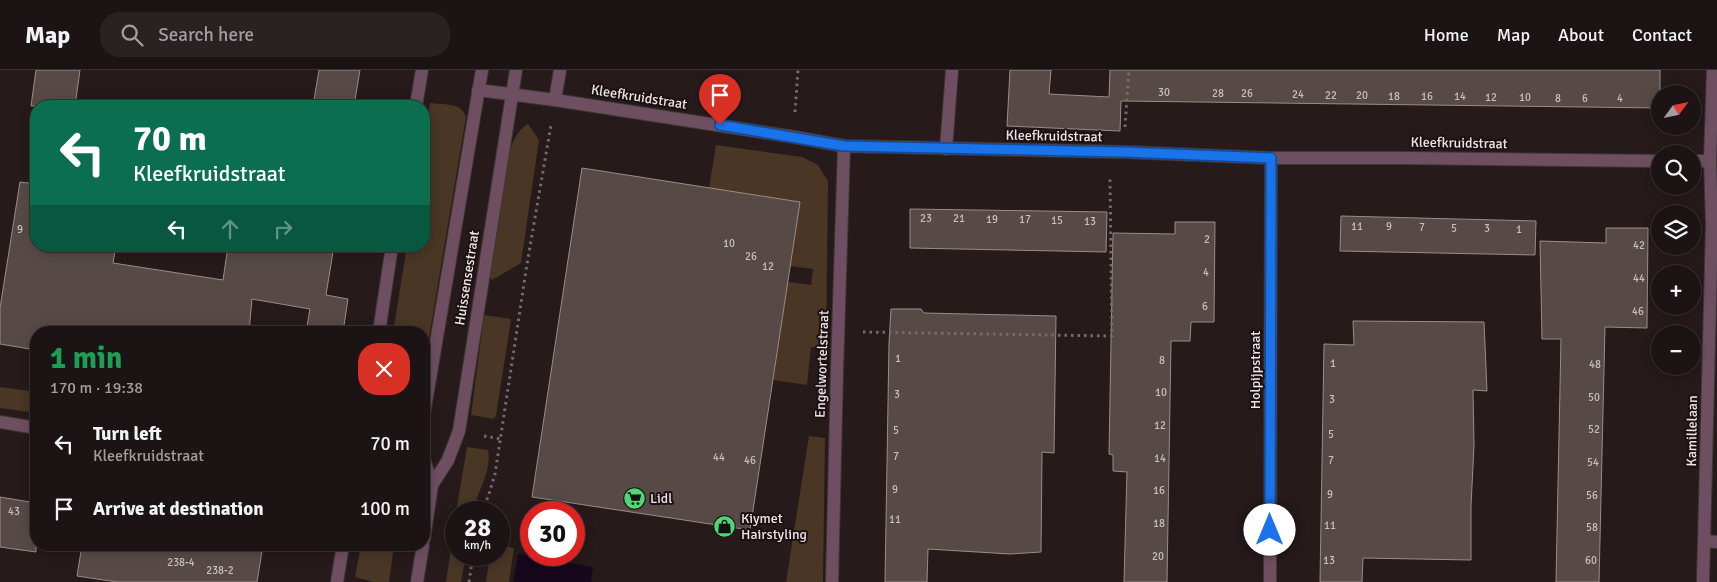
<!DOCTYPE html>
<html lang="en">
<head>
<meta charset="utf-8">
<style>
  :root { --surface:#1c1414; --page:#292122; --text:#f1f3f6; --muted:#a09ea0; --line:#3a3334 }
  body { margin:0; font-family:Signika,sans-serif; background:var(--page); color:var(--text); height:100vh; display:flex; flex-direction:column; font-size:19px; white-space:nowrap }
  * { box-sizing:border-box; margin:0 }
  p { font-size:16px; color:var(--muted) }
  .icon { flex:none; width:28px; height:28px; fill:none; stroke:currentColor; stroke-width:2; stroke-linecap:round; stroke-linejoin:round }
  .map { position:relative; flex:1; overflow:hidden }
  .sheet { position:absolute; left:30px; top:256px; width:400px; height:225px; display:flex; flex-direction:column; background:var(--surface); border-radius:20px; box-shadow:0 2px 12px #0003,0 0 0 1px var(--line) }
  .sheet>* { flex:none }
  .top-card { position:absolute; left:30px; top:30px; width:400px; height:152px; border-radius:20px; box-shadow:0 2px 12px #0003,0 0 0 1px var(--line); background:#0b6e4f; color:#fff; overflow:hidden }
  .needle { width:32px; rotate:57deg }
  .controls { position:absolute; left:1651px; top:15px; display:grid; gap:10px }
  .controls a { display:grid; place-items:center; width:50px; height:50px; border-radius:50%; background:var(--surface); box-shadow:0 2px 12px #0003,0 0 0 1px var(--line); font-size:25px }
  .speed { position:absolute; left:445px; top:431px; display:flex; gap:10px; font-size:25px; font-weight:700; text-align:center }
  .speed>* { display:grid; place-content:center; width:65px; height:65px; border-radius:50%; background:var(--surface); box-shadow:0 2px 12px #0003,0 0 0 1px var(--line); line-height:1 }
  .speed small { font-size:12px; font-weight:400 }
  .speed .limit { border:8px solid #d22; background:#fff; color:#111 }
  .pin { position:absolute; display:grid; place-items:center; width:42px; height:42px; color:#fff; margin:-51px -21px; border-radius:50% 50% 50% 0; rotate:-45deg; box-shadow:0 0 5px #0007 }
  .pin .icon { rotate:45deg }
  .me { position:absolute; width:55px; margin:-28px; rotate:0deg; stroke-linejoin:round; filter:drop-shadow(0 0 4px #0008) }
  .turn { display:flex; align-items:center; gap:18px; height:105px; padding:0 20px; font-size:22px }
  .turn .icon { width:65px; height:65px; stroke-width:2.5 }
  .turn b { display:block; font-size:35px; line-height:42px }
  .lanes { display:flex; align-items:center; height:48px; padding:0 20px; background:#0003; justify-content:center; gap:25px; direction:ltr }
  .lanes .off { opacity:.35 }
  .round { display:grid; place-items:center; flex:none; width:52px; height:52px; border-radius:20px; background:var(--page) }
  .summary { display:flex; align-items:center; justify-content:space-between; height:85px; padding:0 20px }
  h1 { font-size:30px; font-weight:700; line-height:38px; color:#1e9e55 }
  ul { padding:0; list-style:none }
  li { display:flex; align-items:center; gap:15px; height:65px; padding:0 20px }
  li div { flex:1 }
  li b { display:block; font-size:19px }
  li em { font-style:normal }
  header { display:flex; align-items:center; gap:30px; box-sizing:border-box; height:70px; padding:0 25px; background:var(--surface); border-bottom:1px solid var(--line) }
  header strong { font-size:24px }
  nav { display:flex; gap:28px; margin-inline-start:auto; font-size:18px }
  .search { width:350px; height:45px; background:var(--page); display:flex; align-items:center; gap:12px; box-sizing:border-box; padding:0 18px; border-radius:20px; color:var(--muted); font-size:19px }
  .map>svg:first-child { display:block }
  .green { fill:#493624 }
  .water { fill:#17081d }
  .building { fill:#574a46; stroke:#9b8c87 }
  .lines { fill:none; stroke-linecap:round; stroke-linejoin:round }
  .minor-casing { stroke:#423637; stroke-width:14 }
  .path { stroke:#766b6c; stroke-width:3; stroke-dasharray:2.5 4; stroke-linecap:butt }
  .minor { stroke:#6d4f61; stroke-width:12 }
  .route-casing { stroke:#114b97; stroke-width:12 }
  .route { stroke:#1a73e8; stroke-width:9 }
  .labels { text-anchor:middle; dominant-baseline:central; stroke-width:4; stroke-linejoin:round; paint-order:stroke }
  .number-label { font-size:11px; fill:#c8bebe }
  .street-label { font-size:14px; fill:#eee5e6; stroke:#1c1112 }
  .poi-label { font-size:14px; fill:#eee5e6; stroke:#1c1112; text-anchor:start }
</style>
</head>
<body>
<header>
<strong>Map</strong>
<div class="search"><svg class="icon" aria-label="search" viewBox="0 0 24 24"><circle cx="10" cy="10" r="6"/><path d="M15 15l6 6"/></svg>Search here</div>
<nav><a>Home</a><a>Map</a><a>About</a><a>Contact</a></nav>
</header>
<div class="map">
<svg width="1717" height="512" viewBox="0 0 1717 512">
  <rect width="100%" height="100%" fill="#261a1b"/>
  <g class="green">
    <path d="M430,33c13,2 32,-1 36,14l-42,250v-35h-31l14,-86h17v-106z"/>
    <path d="M528,54l11,16 -18,123 -29,17 -4,-6 22,-125c4,-10 8,-19 18,-25z"/>
    <path d="M716,75l86,12 16,8 10,16 -2,168 -15,-2 -4,38 -34,-5 15,-98 23,3 2,-16 -23,-3 10,-64 -91,-14z"/>
    <path d="M484,245l27,4 -15,97 -3,3 -22,-4z"/>
    <path d="M0,317l36,5v21l-36,-5z"/>
    <path d="M809,366l16,2 -2,144h-37z"/>
    <path d="M467,377l21,3c4,22 -11,41 -15,62h-17z"/>
    <path d="M456,444v41h10l-5,27h-15z"/>
    <path d="M361,475h33l-5,37h-16l-18,-5z"/>
    <path d="M499,475l15,3 -5,34h-23l4,-27h9z"/>
  </g>
  <path class="water" d="M518,484l75,13 -2,15h-78z"/>
  <g class="building">
    <path d="M36,0h44l-5,36h-44z"/>
    <path d="M319,0h41l-6,36h-41z"/>
    <path d="M1010,0h41l-2,24 60,3 1,-27h550v38l-539,-7 -1,30 -113,-5z"/>
    <path d="M582,98l218,34 -50,328 -218,-33z"/>
    <path d="M20,112l16,2v62h80l-3,17 110,17 5,-34h106l-8,49 22,4 -5,33h-37l4,-23 -58,-10 -3,33h-213v18l-36,-6v-36z"/>
    <path d="M910,139l197,3 -1,40 -196,-4z"/>
    <path d="M1341,146l195,5 -1,34 -195,-4z"/>
    <path d="M1175,152h40l-1,100h-23l-1,19h-19l-4,241h-43l3,-110 -14,-1v-16l-4,-1 4,-221 62,1z"/>
    <path d="M1606,158h42l-1,100 -42,-1 -6,255h-43l5,-243h-19l-2,-98 66,2z"/>
    <path d="M891,239h30l3,4 132,3 -2,137 -12,-1 -1,100 -31,2 -82,-5 -1,33h-42l4,-239z"/>
    <path d="M1353,251l131,1 3,69 -14,-1 1,55 -3,61v54l-108,-2 -1,24h-42l4,-238 30,1z"/>
    <path d="M0,427l36,6v49l-36,-5z"/>
    <path d="M82,475h181l-6,37h-140l-40,-6z"/>
  </g>
  <g class="lines">
    <defs>
      <g id="minor">
        <path d="M478,20l77,10 239,37 50,9 280,6 147,6h133l256,3"/>
        <path d="M555,30l5,-30"/>
        <path d="M416,36l6,-36"/>
        <path d="M946,79l6,-79"/>
        <path d="M1692,91h18"/>
        <path d="M379,262l13,-86"/>
        <path d="M424,344l58,-344"/>
        <path d="M0,352l36,6"/>
        <path d="M424,389l8,26"/>
        <path d="M424,469l8,-54 16,-25 11,-29 57,-361"/>
        <path d="M1704,471l13,1"/>
        <path d="M337,512l6,-37"/>
        <path d="M417,512l6,-37"/>
        <path d="M832,512l5,-212 7,-224"/>
        <path d="M1270,512l1,-424"/>
        <path d="M1703,512l9,-358 -2,-63 3,-91"/>
      </g>
    </defs>
    <use href="#minor" class="minor-casing"/>
    <g class="path">
      <path d="M795,42l3,-42"/>
      <path d="M1125,57l4,-57"/>
      <path d="M863,262l249,4 -2,-158"/>
      <path d="M484,366l17,3"/>
      <path d="M482,442l7,-18 6,-20 32,-210 24,-139"/>
      <path d="M469,512l4,-27"/>
    </g>
    <use href="#minor" class="minor"/>
  </g>
  <g class="lines">
    <defs>
      <path id="route" d="M720,55l124,21 280,6 147,6 -1,372"/>
    </defs>
    <use href="#route" class="route-casing"/>
    <use href="#route" class="route"/>
  </g>
  <defs>
    <symbol id="supermarket-disc" viewBox="-11 -11 22 22"><circle r="9.5" fill="#50d674" stroke="#1c1112"/><path d="M-6-5.5h2.5l.6 2H6L4.5 2H-2.5L-4.4-4H-6ZM-1.5 3.2a1.3 1.3 0 1 0 .1 0ZM3 3.2a1.3 1.3 0 1 0 .1 0Z" fill="#111"/></symbol>
    <symbol id="shop-disc" viewBox="-11 -11 22 22"><circle r="9.5" fill="#50d674" stroke="#1c1112"/><path d="M-5-2.5h2.3a2.7 3.5 0 0 1 5.4 0H5L5.5 6h-11ZM-1.5-2.5h3a1.5 2.3 0 0 0-3 0Z" fill="#111"/></symbol>
  </defs>
  <g fill-rule="evenodd">
    <use href="#supermarket-disc" x="622" y="416" width="25" height="25"/>
    <use href="#shop-disc" x="712" y="444" width="25" height="25"/>
  </g>
  <g class="labels">
    <g class="number-label">
      <text x="1164" y="22">30</text>
      <text x="1218" y="23">28</text>
      <text x="1247" y="23">26</text>
      <text x="1298" y="24">24</text>
      <text x="1331" y="25">22</text>
      <text x="1362" y="25">20</text>
      <text x="1394" y="26">18</text>
      <text x="1427" y="26">16</text>
      <text x="1460" y="26">14</text>
      <text x="1491" y="27">12</text>
      <text x="1525" y="27">10</text>
      <text x="1558" y="28">8</text>
      <text x="1585" y="28">6</text>
      <text x="1620" y="28">4</text>
      <text x="926" y="148">23</text>
      <text x="959" y="148">21</text>
      <text x="992" y="149">19</text>
      <text x="1025" y="149">17</text>
      <text x="1057" y="150">15</text>
      <text x="1090" y="151">13</text>
      <text x="1357" y="156">11</text>
      <text x="1389" y="156">9</text>
      <text x="1422" y="157">7</text>
      <text x="1454" y="158">5</text>
      <text x="1487" y="158">3</text>
      <text x="20" y="159">9</text>
      <text x="1519" y="159">1</text>
      <text x="1207" y="169">2</text>
      <text x="729" y="173">10</text>
      <text x="1639" y="175">42</text>
      <text x="751" y="186">26</text>
      <text x="768" y="196">12</text>
      <text x="1206" y="202">4</text>
      <text x="1639" y="208">44</text>
      <text x="1205" y="236">6</text>
      <text x="1638" y="241">46</text>
      <text x="898" y="288">1</text>
      <text x="1162" y="290">8</text>
      <text x="1333" y="293">1</text>
      <text x="1595" y="294">48</text>
      <text x="1161" y="322">10</text>
      <text x="897" y="324">3</text>
      <text x="1594" y="327">50</text>
      <text x="1332" y="329">3</text>
      <text x="1160" y="355">12</text>
      <text x="1594" y="359">52</text>
      <text x="896" y="360">5</text>
      <text x="1331" y="364">5</text>
      <text x="896" y="386">7</text>
      <text x="719" y="387">44</text>
      <text x="1160" y="388">14</text>
      <text x="750" y="390">46</text>
      <text x="1331" y="390">7</text>
      <text x="1593" y="392">54</text>
      <text x="895" y="419">9</text>
      <text x="1159" y="420">16</text>
      <text x="1330" y="424">9</text>
      <text x="1592" y="425">56</text>
      <text x="14" y="441">43</text>
      <text x="895" y="449">11</text>
      <text x="1159" y="453">18</text>
      <text x="1330" y="455">11</text>
      <text x="1592" y="457">58</text>
      <text x="1158" y="486">20</text>
      <text x="1329" y="490">13</text>
      <text x="1591" y="490">60</text>
      <text x="181" y="492">238-4</text>
      <text x="220" y="500">238-2</text>
    </g>
    <g class="street-label">
      <text transform="translate(639 27) rotate(9)">Kleefkruidstraat</text>
      <text transform="translate(1054 66) rotate(1)">Kleefkruidstraat</text>
      <text transform="translate(1459 73) rotate(1)">Kleefkruidstraat</text>
      <text transform="translate(467 208) rotate(-81)">Huissensestraat</text>
      <text transform="translate(822 294) rotate(-88)">Engelwortelstraat</text>
      <text transform="translate(1255 300) rotate(-90)">Holpijpstraat</text>
      <text transform="translate(1692 361) rotate(-89)">Kamillelaan</text>
    </g>
    <g class="poi-label">
      <text x="650" y="428">Lidl</text>
      <text x="741" y="448">Kiymet<tspan x="741" dy="16">Hairstyling</tspan></text>
    </g>
  </g>
</svg>
<div class="controls">
<a><svg class="needle" viewBox="-14 -14 28 28"><path d="M0-13l5 13h-10z" fill="#e53935"/><path d="M0 13l5-13h-10z" fill="#a09ea0"/></svg></a>
<a><svg class="icon" aria-label="search" viewBox="0 0 24 24"><circle cx="10" cy="10" r="6"/><path d="M15 15l6 6"/></svg></a>
<a><svg class="icon" aria-label="layers" viewBox="0 0 24 24"><path d="M12 4l9 5-9 5-9-5zM3 14l9 5 9-5"/></svg></a>
<a>+</a>
<a>−</a>
</div>
<div class="speed"><div>28<small>km/h</small></div><div class="limit">30</div></div>
<div class="pin" style="left:720px;top:55px;background:#d93025"><svg class="icon" aria-label="arrive" viewBox="0 0 24 24"><path d="M6 21V4h12l-3 4 3 4H6"/></svg></div>
<svg class="me" style="left:1270px;top:460px" viewBox="-20 -20 40 40"><circle r="19" fill="#fff"/><path d="M0-13L10 11 0 6-10 11z" fill="#1a73e8"/></svg>
<div class="top-card">
<div class="turn"><svg class="icon" aria-label="left" viewBox="0 0 24 24"><path d="M17 20v-9H6M10 6l-5 5 5 5"/></svg><div><b>70 m</b>Kleefkruidstraat</div></div>
<div class="lanes"><svg class="icon" aria-label="left" viewBox="0 0 24 24"><path d="M17 20v-9H6M10 6l-5 5 5 5"/></svg><svg class="icon off" aria-label="ahead" viewBox="0 0 24 24"><path d="M12 20V5M6 11l6-6 6 6"/></svg><svg class="icon off" aria-label="right" viewBox="0 0 24 24"><path d="M7 20v-9h11M14 6l5 5-5 5"/></svg></div>
</div>
<section class="sheet">
<div class="summary"><div><h1>1 min</h1><p>170 m · 19:38</p></div><a class="round" style="background:#d93025;color:#fff"><svg class="icon" aria-label="close" viewBox="0 0 24 24"><path d="M6 6l12 12M18 6L6 18"/></svg></a></div>
<ul>
<li><svg class="icon" aria-label="left" viewBox="0 0 24 24"><path d="M17 20v-9H6M10 6l-5 5 5 5"/></svg><div><b>Turn left</b><p>Kleefkruidstraat</p></div><em>70 m</em></li>
<li><svg class="icon" aria-label="arrive" viewBox="0 0 24 24"><path d="M6 21V4h12l-3 4 3 4H6"/></svg><div><b>Arrive at destination</b></div><em>100 m</em></li>
</ul>
</section>
</div>
</body>
</html>
